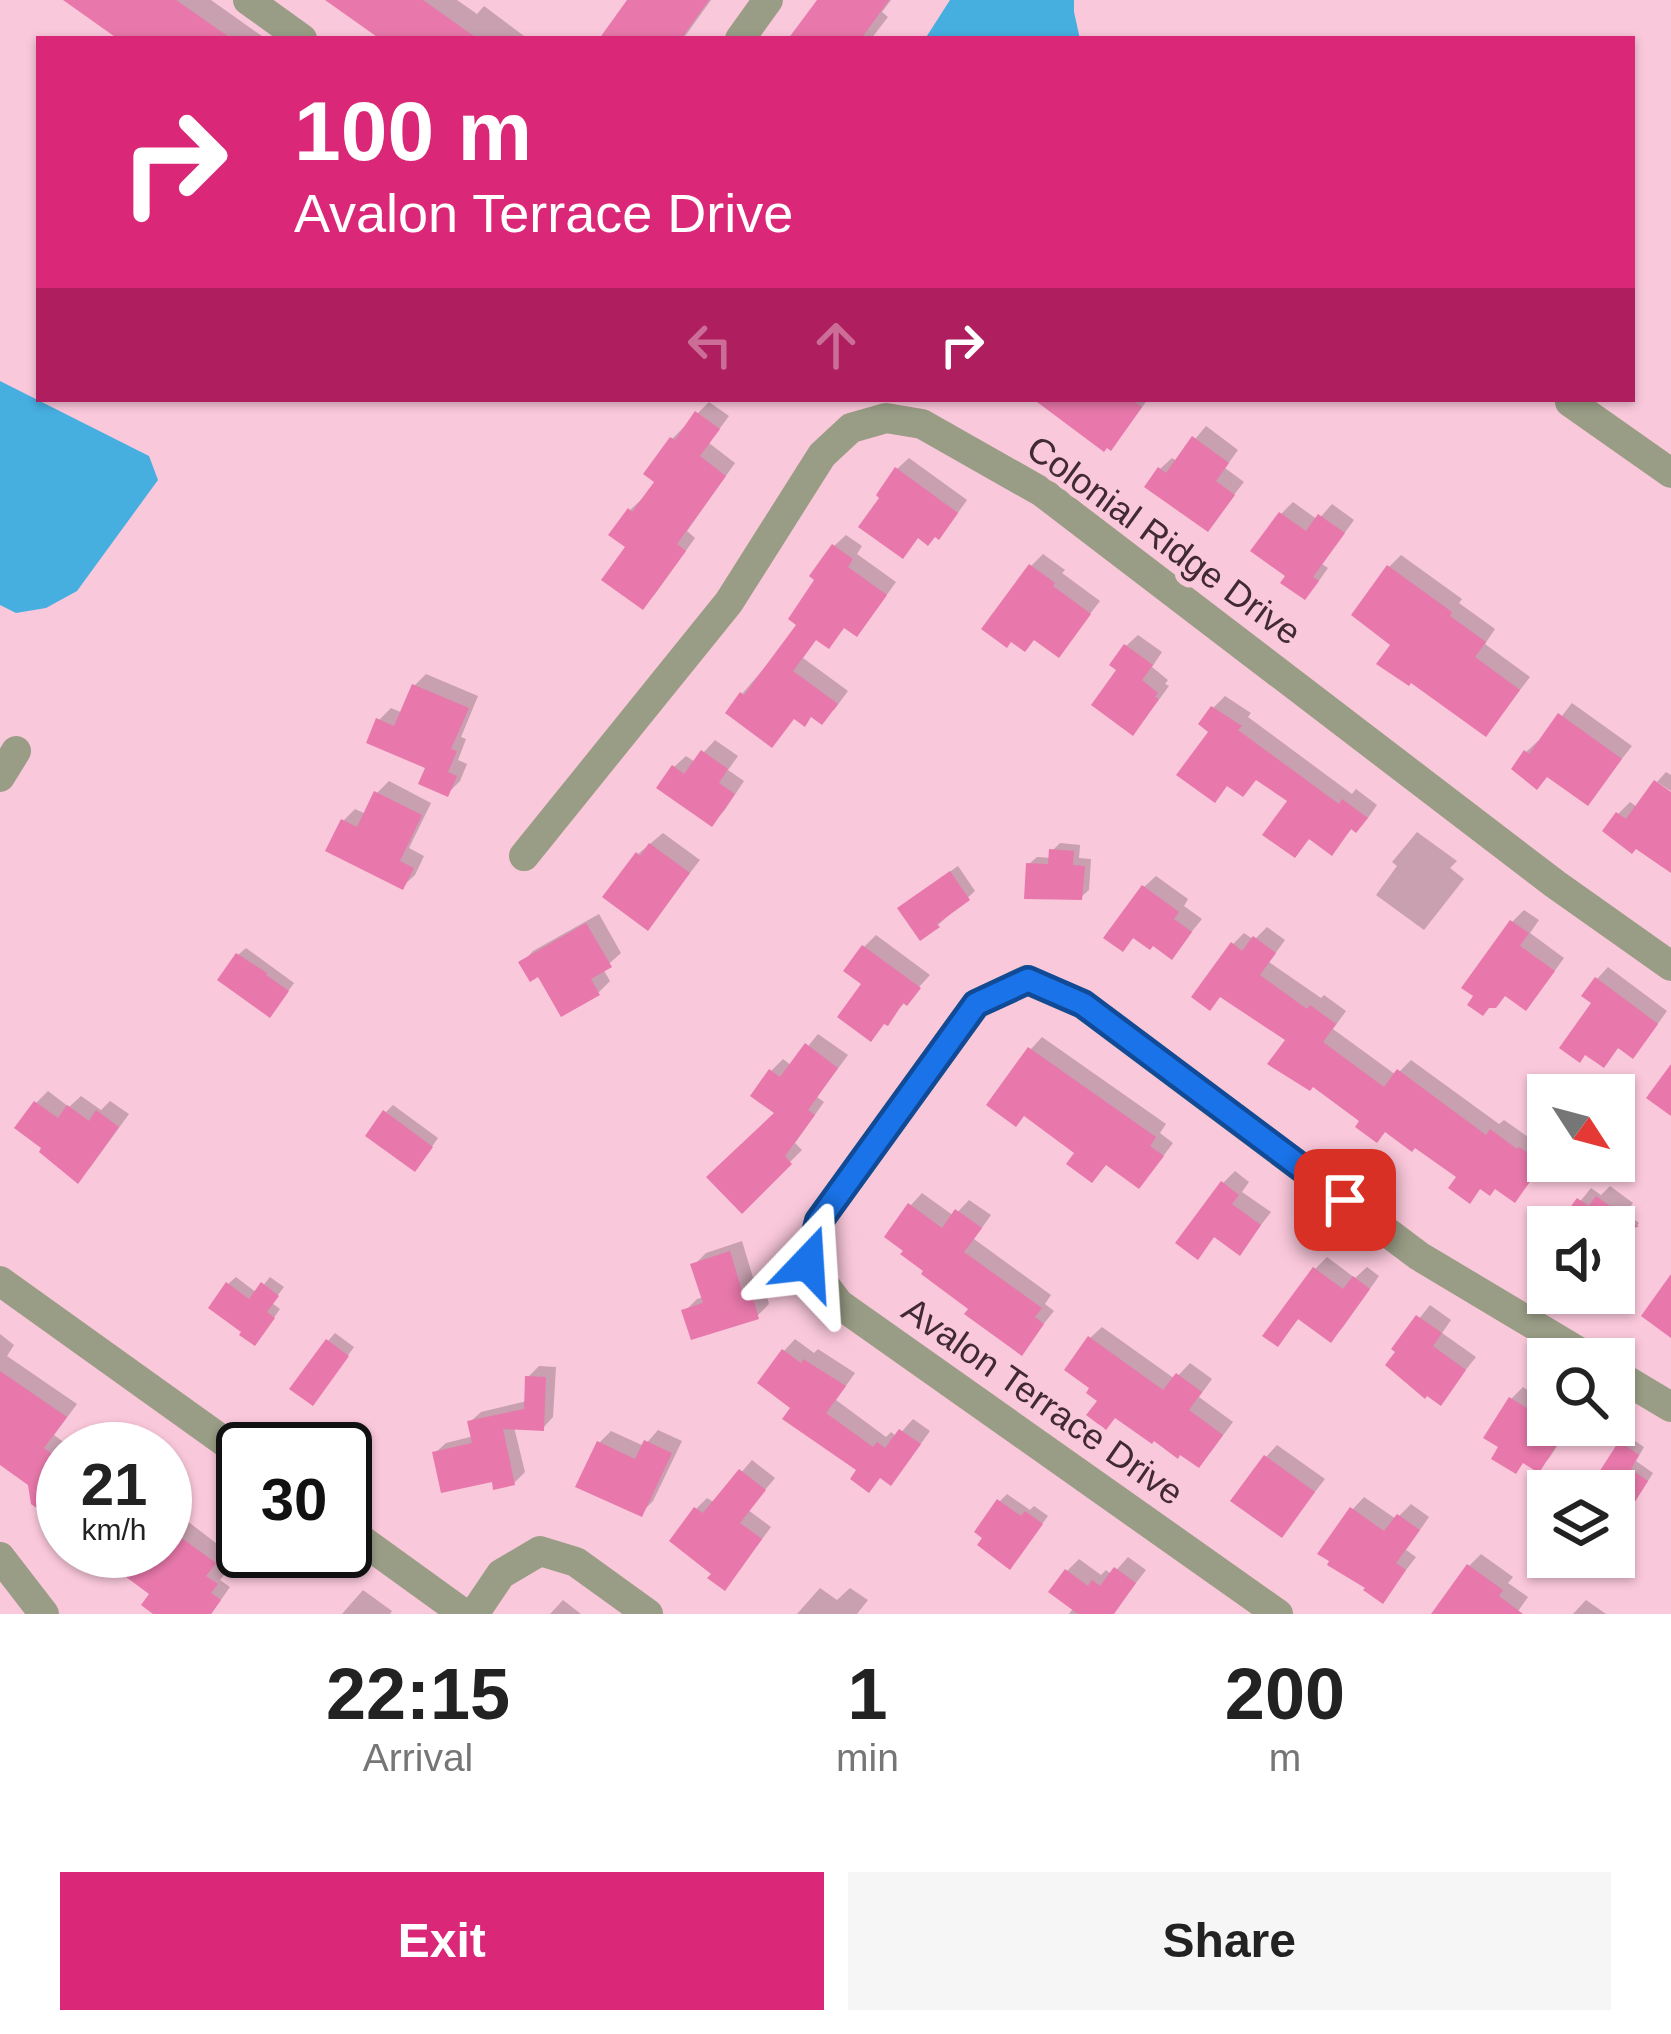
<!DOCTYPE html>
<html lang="en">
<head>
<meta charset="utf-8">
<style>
  :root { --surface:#fff; --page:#f6f6f6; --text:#222; --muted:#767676; --accent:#db2777 }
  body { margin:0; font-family:Helvetica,sans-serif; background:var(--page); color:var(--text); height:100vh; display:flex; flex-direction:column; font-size:45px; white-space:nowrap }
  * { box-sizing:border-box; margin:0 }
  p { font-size:39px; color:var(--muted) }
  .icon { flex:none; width:66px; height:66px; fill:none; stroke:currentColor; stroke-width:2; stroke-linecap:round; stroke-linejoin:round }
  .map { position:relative; height:1614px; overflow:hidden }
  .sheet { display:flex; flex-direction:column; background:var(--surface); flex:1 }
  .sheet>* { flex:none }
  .hud { position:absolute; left:36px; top:36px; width:1599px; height:366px; border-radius:0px; box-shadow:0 3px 9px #0004; background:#db2777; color:#fff; overflow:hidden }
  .needle { width:78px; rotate:126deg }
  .controls { position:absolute; left:1527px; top:1074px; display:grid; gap:24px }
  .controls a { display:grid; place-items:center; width:108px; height:108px; border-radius:0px; background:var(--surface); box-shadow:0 3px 9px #0004; font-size:60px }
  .speed { position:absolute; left:36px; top:1422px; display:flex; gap:24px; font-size:60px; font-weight:700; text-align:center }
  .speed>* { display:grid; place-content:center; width:156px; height:156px; border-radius:50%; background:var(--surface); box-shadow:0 3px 9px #0004; line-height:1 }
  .speed small { font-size:30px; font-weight:400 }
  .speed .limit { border:6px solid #111; border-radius:18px; background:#fff; color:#111 }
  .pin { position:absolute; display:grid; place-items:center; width:102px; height:102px; color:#fff; margin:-51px; border-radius:24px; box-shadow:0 6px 18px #0006 }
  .me { position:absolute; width:132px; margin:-66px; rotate:20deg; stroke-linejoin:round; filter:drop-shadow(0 0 9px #0008) }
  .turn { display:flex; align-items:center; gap:42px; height:252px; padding:0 60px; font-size:54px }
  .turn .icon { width:156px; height:156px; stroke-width:2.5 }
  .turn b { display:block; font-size:84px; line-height:102px }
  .lanes { display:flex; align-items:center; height:114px; padding:0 60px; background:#0003; justify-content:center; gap:60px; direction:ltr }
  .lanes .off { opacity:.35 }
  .eta { display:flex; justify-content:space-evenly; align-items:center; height:204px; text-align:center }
  .eta b { font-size:72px; font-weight:800; line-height:84px }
  .button { display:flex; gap:24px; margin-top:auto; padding:24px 60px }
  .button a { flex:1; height:138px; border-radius:0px; background:var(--accent); color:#fff; font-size:48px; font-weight:800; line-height:138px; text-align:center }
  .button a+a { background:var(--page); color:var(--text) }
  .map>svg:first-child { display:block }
  .water { fill:#47aee0 }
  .shadow { fill:#0003 }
  .building { fill:#e878ab }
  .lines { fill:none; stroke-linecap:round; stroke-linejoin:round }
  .minor { stroke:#9a9d85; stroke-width:30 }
  .route-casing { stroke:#114b97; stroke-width:30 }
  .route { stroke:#1a73e8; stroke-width:21 }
  .labels { text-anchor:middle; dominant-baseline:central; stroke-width:12; stroke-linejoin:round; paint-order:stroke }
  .street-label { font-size:36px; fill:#412a33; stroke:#fac8db }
</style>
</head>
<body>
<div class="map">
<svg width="1671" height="1614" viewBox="0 0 1671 1614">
  <rect width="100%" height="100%" fill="#fac8db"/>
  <g class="water">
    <path d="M950,0h124v12l6,27h-155z"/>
    <path d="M0,381l149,75 9,24 -81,111 -31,17 -30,5 -16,-8z"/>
  </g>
  <g class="shadow">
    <path d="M68,0h143l55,39h-144z"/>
    <path d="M330,0h127l20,14 7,-8 44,33h-143z"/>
    <path d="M631,0h80l-28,39h-80z"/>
    <path d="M819,0h72l-9,12 6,5 -17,22h-80z"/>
    <path d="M1044,399h104l-26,36z"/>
    <path d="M709,402l20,14 -20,27 26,20 -48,68 8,7 -40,56 -12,12 -14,-60 1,-36 12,-11 2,2 14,-20 14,-42z"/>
    <path d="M1206,426l32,24 -13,18 19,14 -36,46 -48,-59 12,-11 5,3z"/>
    <path d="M909,458l58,42 -17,24 -30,12 -23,-67z"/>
    <path d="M1293,502l25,18 14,-16 22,16 -32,44 6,4 -12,17 -27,-10 -8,-61z"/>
    <path d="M846,535l16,11 -5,8 39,28 -28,39 -23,4 -27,12 -15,21 45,33 -14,19 -21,5 -9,8 -62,-29 59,-69 33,-79z"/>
    <path d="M1043,554l22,16 -3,3 38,28 -41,53 -24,-17 -4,-71z"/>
    <path d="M1401,555l61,44 -3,4 36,26 -10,15 45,33 -44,57 -92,-89 -5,-78z"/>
    <path d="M1138,635l24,17 -10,15 16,13 -3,4 4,2 -25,34 -24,-51 6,-23z"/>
    <path d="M426,674l52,22 -17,41 5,2 -8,21 9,4 -7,17 -12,12 -19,-27 -50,-46 12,-12 12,5 11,-27z"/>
    <path d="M1225,696l26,17 -3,4 104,77 4,-5 21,16 -9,13 -12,11 -3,-2 -21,25 -21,-15 -16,17 -4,-54 -33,-23 -15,16 -31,-62 1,-23z"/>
    <path d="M1572,703l60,43 -44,56 -62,-50 12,-11 3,2z"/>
    <path d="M715,740l23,16 -10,14 16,11 -20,30 -12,12 -38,-56 12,-11 9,6z"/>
    <path d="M1666,772l5,3v16l-14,-9z"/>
    <path d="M389,781l42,22 -22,45 15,8 -9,19 -12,11 -60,-65 12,-12 11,5 11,-21z"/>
    <path d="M1671,799v70l-53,-55 12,-12 7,5z"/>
    <path d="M1417,832l40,29 -7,7 14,11 -40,51 -48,-35 21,-29 -5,-4z"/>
    <path d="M663,833l37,27 -52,67 -10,-73z"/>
    <path d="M1060,843l20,2 -1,13 12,1 -2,31 -8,7 -52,-33 8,-7 15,1v-7z"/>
    <path d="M958,866l17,25 -37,34 -30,-24z"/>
    <path d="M1156,876l32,23 -4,7 18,13 -30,37 -37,-20 -12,13 21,-62z"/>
    <path d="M1524,910l15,10 -9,13 34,25 -27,37 -30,-2 -30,3 -12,-9 48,-66z"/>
    <path d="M599,914l22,39 -18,16 7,12 -12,12 -59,-20 -17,-10 11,-12z"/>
    <path d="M1267,927l18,13 -16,22 52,36 3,-3 22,16 -13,18 63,46 15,-15 88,64 5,-4 27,19 2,-2 12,8 -2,3 5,4v5l-34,42 -18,-13 -14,1 -13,13 -9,-23 -74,-48 -23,-8 -74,-82 -67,-44 -12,12 23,-63 11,-11 10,7z"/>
    <path d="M876,935l54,40 -43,47 -23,-75z"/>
    <path d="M246,948l48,35 -17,24 -39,-52z"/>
    <path d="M1608,967l59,44 -23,32 -24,3 -17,18 -17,-12 11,-73z"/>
    <path d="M818,1034l30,21 -31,42 7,5 -29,41 7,7 -60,60 36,-98 -7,-41 12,-12 9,7z"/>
    <path d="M1042,1037l124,87 -6,9 13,10 -23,31 -72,-22 -47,-103z"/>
    <path d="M48,1091l21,16 12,-11 20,14 9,-9 19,13 -40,55 -53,-66z"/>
    <path d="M393,1105l45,33 -16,23 -36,-49z"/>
    <path d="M1235,1171l14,11 -7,10 29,20 -31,40 -24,-17 -18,21 25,-73z"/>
    <path d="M1610,1186l23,17 -7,10 13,10 -25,35v-31l-53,-2 30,-37 10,7z"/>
    <path d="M922,1193l32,23 15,-16 22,15 -17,24 77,56 -6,9 9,7 -33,41 -49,-44 -61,-103z"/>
    <path d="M742,1241l15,50 8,-3 4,16 -12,12 -72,-5 12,-12 7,-2 -10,-32 12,-12z"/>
    <path d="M1327,1257l28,21 12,-11 12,9 -36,51 -12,12 -31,-22 -22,26 37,-74z"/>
    <path d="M236,1277l21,16 13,-16 14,10 -12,16 8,6 -18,26 -34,-51z"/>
    <path d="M1430,1305l21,15 -9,13 34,24 -36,45 -45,-53z"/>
    <path d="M1102,1327l73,52 15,-16 22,16 -13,18 34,25 -23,31 -109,-53 -11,-62z"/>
    <path d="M335,1333l19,14 -34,47 8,-53z"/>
    <path d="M0,1334l14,11 -7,11 70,48 -23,31 19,14h-10v86l-12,-10 5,-7 -25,-34 -31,-24z"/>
    <path d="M795,1339l19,14 4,-4 37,24 -19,27 50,37 5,-5 6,5 16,-18 17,12 -28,39 -42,-1 -66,-62 -10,-56z"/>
    <path d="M539,1366l17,1 -3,50 -10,11 -29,-1 11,45 -11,11 -20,-5 -59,-25 11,-10 28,-7 -4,-14 11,-10 46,-11 1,-24z"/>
    <path d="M1523,1387l25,16v22h23l-21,32 -11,12 -14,-9 -14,-61z"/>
    <path d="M658,1430l24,11 -29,60 -12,12 -42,-70 12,-12 33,15z"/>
    <path d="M1628,1436l16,11 -8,14 17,12 -22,35 -17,1v-18h-19l26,-48z"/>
    <path d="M1277,1445l48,34 -43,55 -16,-77z"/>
    <path d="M752,1460l23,18 -27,32 23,17 -36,49 -20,-3 -19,-64 11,-11 8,5z"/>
    <path d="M1007,1494l23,16 4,-4 14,10 -31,42 -17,-57z"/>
    <path d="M1364,1497l32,22 15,-15 18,13 -23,33 10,7 -33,43 -62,-47 32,-44z"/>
    <path d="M165,1504l60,46 -9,13 11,8 -7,9 10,7 -19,27h-54l-3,-21 -43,-31 -5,5 -21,-16h80z"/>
    <path d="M1481,1554l32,23 -5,6 20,14 -12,17h-81l34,-48z"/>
    <path d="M1128,1557l18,13 -34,44h-43l5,-7 -7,-36 12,-12 22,16 5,-5 6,5z"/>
    <path d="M820,1588l17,12 13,-12 18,12 -11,14h-60z"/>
    <path d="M363,1590l29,21 -2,3h-48z"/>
    <path d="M563,1600l18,14h-31z"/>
    <path d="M1586,1600l20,14h-33z"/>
  </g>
  <g class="building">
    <path d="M63,0h113l56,39h-114z"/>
    <path d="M325,0h98l55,39h-98z"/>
    <path d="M627,0h82l-28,39h-82z"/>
    <path d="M817,0h72l-28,39h-73z"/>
    <path d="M1033,399h98l11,8 -31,44 -4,-3 -3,4z"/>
    <path d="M695,411l25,18 -20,27 26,20 -49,68 9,7 -43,59 -42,-30 24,-33 -17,-12 20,-27 4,4 22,-30 -11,-8 27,-37 5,3z"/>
    <path d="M1192,436l37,27 -13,18 19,14 -27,37 -64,-45 14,-20 8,6z"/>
    <path d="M895,467l63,46 -19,27 -4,-3 -7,9 -10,-8 -15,21 -45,-32 21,-29 -3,-3z"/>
    <path d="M1279,512l27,19 12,-17 27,19 -32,44 6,4 -14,19 -25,-17 5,-7 -35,-25z"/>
    <path d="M832,544l21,15 -5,8 39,28 -30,42 -13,-9 -15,21 -13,-9 -23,31 45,33 -16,21 -11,-8 -6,10 -11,-8 -22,29 -47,-35 15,-21 4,3 52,-70 -8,-6 26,-39 -5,-4z"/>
    <path d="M1029,564l26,19 -2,3 38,28 -32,44 -25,-18 -9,12 -14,-10 -4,6 -26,-19z"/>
    <path d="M1387,565l65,47 -2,4 36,26 -11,15 45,33 -34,47 -75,-54 -2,3 -33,-22 14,-19 -39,-30z"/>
    <path d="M1124,644l29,21 -11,15 16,13 -3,4 4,2 -26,37 -42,-31 25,-35 -7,-5z"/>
    <path d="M412,684l57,24 -18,41 6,2 -9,21 9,4 -9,21 -30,-13 7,-16 -59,-25 10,-25 18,8z"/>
    <path d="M1211,706l31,20 -4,4 101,74 3,-5 26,19 -12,15 -5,-4 -19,27 -23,-17 -14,19 -33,-23 25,-34 -31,-21 -13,17 -16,-11 -12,17 -39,-28 32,-43 -10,-8z"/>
    <path d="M1558,713l64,46 -34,47 -41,-29 -10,13 -26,-21 13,-19 5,4z"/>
    <path d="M701,750l27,19 -9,14 16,11 -23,33 -56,-39 16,-23 12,9z"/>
    <path d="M1654,780l17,12v81l-35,-24 -4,5 -30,-23 14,-19 10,7z"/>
    <path d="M374,791l48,24 -22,46 14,7 -11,22 -78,-39 16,-32 16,8z"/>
    <path d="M649,843l41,30 -42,58 -46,-34 34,-45 4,4z"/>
    <path d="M1049,849l25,2 -1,14 12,1 -3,34 -58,-1 2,-36 22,1z"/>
    <path d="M950,871l20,29 -33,24 3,3 -20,14 -23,-33z"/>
    <path d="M1142,885l37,27 -5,7 18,13 -20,28 -19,-14 -3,4 -17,-12 -10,14 -20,-14z"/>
    <path d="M1510,920l19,13 -9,13 35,25 -29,40 -21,-15 -9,12h-7l-6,8 -16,-11 6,-9 -12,-8z"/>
    <path d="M586,923l26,44 -21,12 9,16 -39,22 -23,-40 -8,5 -12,-20z"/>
    <path d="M1253,936l23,17 -16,22 47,34 3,-4 26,19 -13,18 61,45 13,-18 89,66 4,-6 27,20 2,-2 17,11 -3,3 8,5 -26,37 -20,-14 -5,7 -10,-7 -10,15 -22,-16 8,-11 -41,-29 -3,4 -27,-20 -8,11 -22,-16 4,-6 -46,-34 -3,4 -43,-27 18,-24 -65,-43 -10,14 -19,-14 40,-55 11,9z"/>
    <path d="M862,945l59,43 -14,18 -4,-3 -15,23 -4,-2 -13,18 -34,-25 24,-33 -18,-13z"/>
    <path d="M236,953l31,20 -1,2 23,16 -19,27 -53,-38z"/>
    <path d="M1595,977l63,47 -25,35 -15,-11 -14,20 -19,-13 -5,8 -21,-15 32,-45 -10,-7z"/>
    <path d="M805,1043l33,25 -30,42 7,5 -30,41 7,8 -50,50 -36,-37 68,-64 -24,-17 19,-27 11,8z"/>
    <path d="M1028,1047l128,90 -6,9 14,10 -25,33 -33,-24 -14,18 -26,-19 8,-11 -50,-37 -8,11 -30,-22z"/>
    <path d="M1671,1064v52l-25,-18z"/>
    <path d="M34,1101l24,17 9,-13 22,16 7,-11 23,17 -41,57 -39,-32 2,-4 -27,-20z"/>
    <path d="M383,1110l50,37 -18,25 -50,-36z"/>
    <path d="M1221,1181l18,14 -7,9 29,21 -21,31 -26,-19 -16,23 -23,-17z"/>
    <path d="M1596,1196l43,31h-83l21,-29 12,8z"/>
    <path d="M908,1203l34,25 13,-19 27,19 -18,24 78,56 -7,9 9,7 -22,32 -58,-42 4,-5 -47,-35 2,-3 -23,-17 3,-3 -19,-14z"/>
    <path d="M730,1251l15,50 8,-3 6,21 -68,21 -10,-30 22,-7 -13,-39z"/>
    <path d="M1313,1267l30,22 10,-13 17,13 -39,54 -33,-24 -20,28 -16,-11z"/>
    <path d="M1671,1274v64l-30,-22z"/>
    <path d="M226,1282l23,17 12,-17 18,14 -12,16 8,6 -20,28 -16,-11 2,-3 -33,-24z"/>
    <path d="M1416,1315l26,18 -9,13 33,24 -25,36 -14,-10 -2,3 -40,-34 10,-13 -4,-3z"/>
    <path d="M1088,1336l75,54 13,-17 26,19 -13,18 34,25 -24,33 -19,-13 -2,4 -24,-18 -2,3 -37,-26 -9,12 -20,-15 11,-14 -11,-8 3,-5 -25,-18z"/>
    <path d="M326,1339l23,17 -36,50 -24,-17z"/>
    <path d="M782,1349l19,14 2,-4 43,27 -20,27 47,34 4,-5 8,6 14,-19 22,15 -30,42 -11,-8 -11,15 -19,-14 6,-9 -74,-51 8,-11 -33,-25z"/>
    <path d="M0,1371l67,46 -23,31 19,14v65l-32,-23 -3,-19 -28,-20z"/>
    <path d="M525,1376l21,1 -2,54 -41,-2 12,56 -22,5 -1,-8 -51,11 -9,-41 40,-9 -5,-22 57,-12z"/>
    <path d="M1509,1397l39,24v4h21l-30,48 -16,-10 -7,11 -25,-15 7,-12 -15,-9z"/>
    <path d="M644,1440l28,13 -30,64 -67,-30 22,-46 38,18z"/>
    <path d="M1619,1441l20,14 -8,14 17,12 -34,53v-43h-27z"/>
    <path d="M1264,1455l51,37 -33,46 -52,-37z"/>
    <path d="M739,1469l27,21 -26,33 22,16 -37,52 -18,-13 4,-4 -42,-33 25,-34 9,6z"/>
    <path d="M997,1499l24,17 4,-5 18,13 -33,46 -33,-25 5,-7 -8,-6z"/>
    <path d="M1350,1507l34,24 13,-17 23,16 -24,33 10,7 -23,34 -20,-14 2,-2 -38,-23 2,-4 -12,-7z"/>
    <path d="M165,1526l51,37 -10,13 12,8 -7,9 10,7 -10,14h-58l-12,-9 8,-11 -58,-43h74z"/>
    <path d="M1467,1564l36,26 -4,6 24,18h-92z"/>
    <path d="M1114,1567l22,16 -22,31h-36l-30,-22 17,-23 23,17 4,-6 8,6z"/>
  </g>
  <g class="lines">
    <g class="minor">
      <path d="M248,0l54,39"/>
      <path d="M740,39l28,-39"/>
      <path d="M1570,402l101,71"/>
      <path d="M0,777l16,-26"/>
      <path d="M524,856l205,-254 93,-147 29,-27 35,-10 36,6 120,68 513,392 116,82"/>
      <path d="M0,1281l243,174"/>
      <path d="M1614,1373l57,34"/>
      <path d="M345,1528l119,86"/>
      <path d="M0,1557l44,57"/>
      <path d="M474,1614l27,-40 39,-23 36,11 72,52"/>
      <path d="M1278,1614l-439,-310 -31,-41 11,-42 157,-217 51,-24 56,24 336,252 172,103"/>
    </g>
  </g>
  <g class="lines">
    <defs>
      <path id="route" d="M808,1263l11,-42 157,-217 52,-24 55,24 262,196"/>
    </defs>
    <use href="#route" class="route-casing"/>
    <use href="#route" class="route"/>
  </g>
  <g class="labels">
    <g class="street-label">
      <text transform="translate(1164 540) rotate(36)">Colonial Ridge Drive</text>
      <text transform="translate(1043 1401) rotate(35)">Avalon Terrace Drive</text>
    </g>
  </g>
</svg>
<div class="controls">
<a><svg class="needle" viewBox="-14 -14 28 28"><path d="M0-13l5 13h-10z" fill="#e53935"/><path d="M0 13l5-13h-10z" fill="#767676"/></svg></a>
<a><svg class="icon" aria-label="sound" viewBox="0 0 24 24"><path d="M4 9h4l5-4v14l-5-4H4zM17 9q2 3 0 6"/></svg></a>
<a><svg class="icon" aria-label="search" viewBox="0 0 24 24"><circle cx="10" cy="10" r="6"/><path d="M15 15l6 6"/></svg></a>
<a><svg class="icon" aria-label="layers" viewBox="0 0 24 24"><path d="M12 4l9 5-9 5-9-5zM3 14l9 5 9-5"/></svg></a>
</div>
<div class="speed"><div>21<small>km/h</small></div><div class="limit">30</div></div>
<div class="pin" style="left:1345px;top:1200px;background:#d93025"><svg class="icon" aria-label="arrive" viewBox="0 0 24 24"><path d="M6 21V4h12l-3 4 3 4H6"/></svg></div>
<svg class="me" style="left:808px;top:1263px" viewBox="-20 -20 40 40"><path d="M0-17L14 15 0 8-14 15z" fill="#1a73e8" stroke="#fff" stroke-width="4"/></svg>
<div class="hud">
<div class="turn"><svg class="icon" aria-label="right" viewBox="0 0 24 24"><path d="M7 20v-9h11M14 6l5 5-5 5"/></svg><div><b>100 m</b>Avalon Terrace Drive</div></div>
<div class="lanes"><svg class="icon off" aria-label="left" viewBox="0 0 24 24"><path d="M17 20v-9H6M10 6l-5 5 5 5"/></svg><svg class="icon off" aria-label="ahead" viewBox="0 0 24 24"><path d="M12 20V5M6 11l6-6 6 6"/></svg><svg class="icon" aria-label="right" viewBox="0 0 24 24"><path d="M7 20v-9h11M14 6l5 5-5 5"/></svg></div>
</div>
</div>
<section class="sheet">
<div class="eta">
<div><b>22:15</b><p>Arrival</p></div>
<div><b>1</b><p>min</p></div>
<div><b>200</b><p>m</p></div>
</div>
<div class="button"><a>Exit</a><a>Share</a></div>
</section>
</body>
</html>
